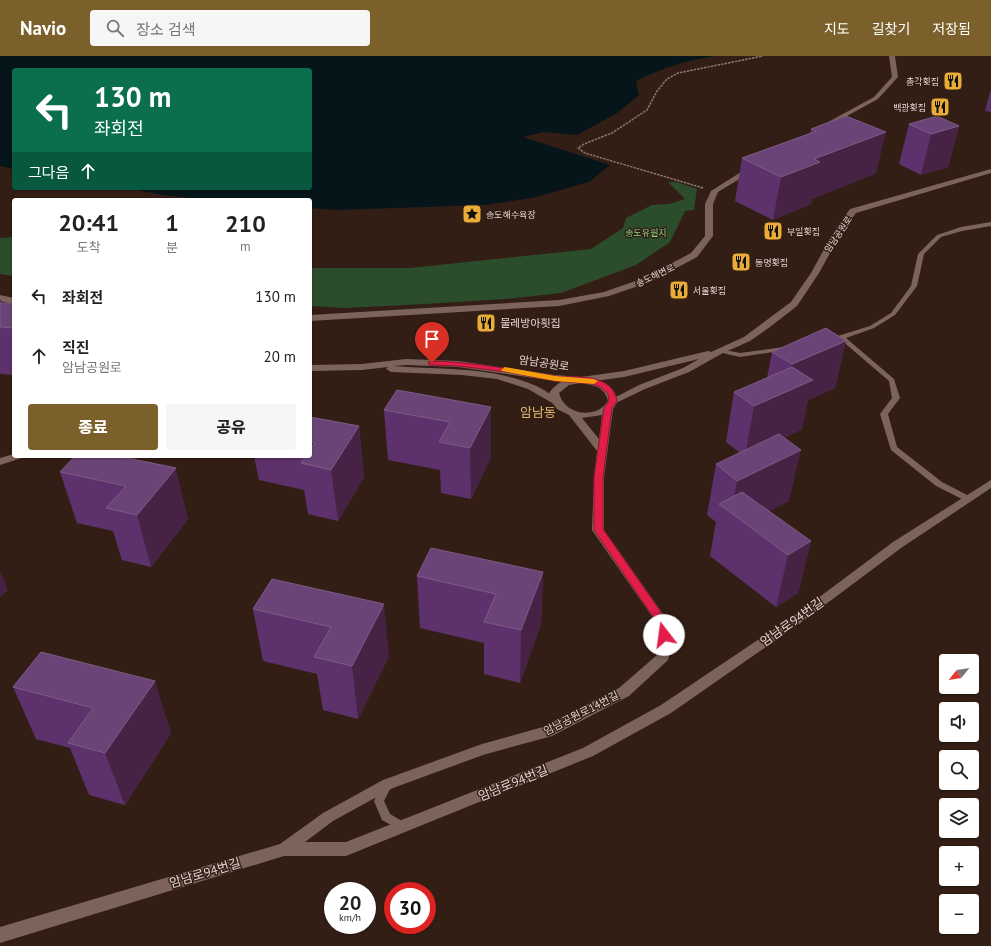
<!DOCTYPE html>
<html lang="ko">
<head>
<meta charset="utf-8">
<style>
  :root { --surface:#fff; --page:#f6f6f6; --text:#222; --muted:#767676; --accent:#7b602b }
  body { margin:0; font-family:"PT Sans","Noto Sans KR",sans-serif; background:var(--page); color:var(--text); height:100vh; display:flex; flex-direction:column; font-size:15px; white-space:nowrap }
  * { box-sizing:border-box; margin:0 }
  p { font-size:13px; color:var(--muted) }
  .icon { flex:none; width:22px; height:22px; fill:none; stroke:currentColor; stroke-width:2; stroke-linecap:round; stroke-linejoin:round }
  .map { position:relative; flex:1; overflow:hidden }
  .sheet { position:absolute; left:12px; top:142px; width:300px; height:260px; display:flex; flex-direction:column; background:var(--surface); border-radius:4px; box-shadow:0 1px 3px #0004 }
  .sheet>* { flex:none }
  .top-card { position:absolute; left:12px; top:12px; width:300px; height:122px; border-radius:4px; box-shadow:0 1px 3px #0004; background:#0b6e4f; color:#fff; overflow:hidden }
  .needle { width:26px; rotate:240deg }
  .controls { position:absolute; left:939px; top:598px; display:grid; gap:8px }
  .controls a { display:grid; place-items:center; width:40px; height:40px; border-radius:4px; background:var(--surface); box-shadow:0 1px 3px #0004; font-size:20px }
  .speed { position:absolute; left:324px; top:826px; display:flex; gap:8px; font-size:20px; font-weight:700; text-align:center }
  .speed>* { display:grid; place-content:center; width:52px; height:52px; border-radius:50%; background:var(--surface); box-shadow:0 1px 3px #0004; line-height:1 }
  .speed small { font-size:10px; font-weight:400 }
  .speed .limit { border:6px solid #d22; background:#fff; color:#111 }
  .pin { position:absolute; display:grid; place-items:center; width:34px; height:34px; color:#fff; margin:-41px -17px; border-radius:50% 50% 50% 0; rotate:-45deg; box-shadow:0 0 4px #0007 }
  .pin .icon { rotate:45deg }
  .me { position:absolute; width:44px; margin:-22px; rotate:345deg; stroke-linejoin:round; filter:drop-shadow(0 0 3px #0008) }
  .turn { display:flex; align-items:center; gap:14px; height:84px; padding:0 16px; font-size:18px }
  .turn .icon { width:52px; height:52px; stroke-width:2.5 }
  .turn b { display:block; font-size:28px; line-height:34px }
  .then { display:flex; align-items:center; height:38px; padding:0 16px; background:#0003; gap:8px; font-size:15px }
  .eta { display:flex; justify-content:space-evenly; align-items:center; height:68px; text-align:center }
  .eta b { font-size:24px; font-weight:800; line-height:28px }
  .action { display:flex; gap:8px; margin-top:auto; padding:8px 16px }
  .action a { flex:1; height:46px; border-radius:4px; background:var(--accent); color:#fff; font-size:16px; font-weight:800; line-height:46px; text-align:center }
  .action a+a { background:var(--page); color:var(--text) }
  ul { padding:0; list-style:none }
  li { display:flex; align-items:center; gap:12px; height:60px; padding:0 16px }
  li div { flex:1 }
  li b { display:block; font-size:15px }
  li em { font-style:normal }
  header { display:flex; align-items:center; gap:24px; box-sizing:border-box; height:56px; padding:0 20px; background:var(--accent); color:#fff }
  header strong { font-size:19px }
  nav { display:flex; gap:22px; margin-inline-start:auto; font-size:14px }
  .search { width:280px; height:36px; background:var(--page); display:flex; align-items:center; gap:10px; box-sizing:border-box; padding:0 14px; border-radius:4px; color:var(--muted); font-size:15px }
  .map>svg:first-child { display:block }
  .green { fill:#2c4d2c }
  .water { fill:#061519 }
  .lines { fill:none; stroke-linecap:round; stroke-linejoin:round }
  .path { stroke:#8a7972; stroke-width:1.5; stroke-dasharray:2.5 1; stroke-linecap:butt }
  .service { fill:#7c645a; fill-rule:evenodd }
  .minor { fill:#7c645a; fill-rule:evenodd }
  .tertiary { fill:#7c645a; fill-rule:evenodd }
  .wall { fill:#5d326c }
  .shaded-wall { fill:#462345 }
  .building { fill:#6b4477; stroke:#7e5a85 }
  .route { fill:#e11d48; stroke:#92132f }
  .slow { fill:#f59e0b }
  .labels { text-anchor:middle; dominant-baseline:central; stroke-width:3; stroke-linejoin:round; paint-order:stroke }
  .far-poi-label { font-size:9px; fill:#e3d5cf; stroke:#321e15; text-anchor:start }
  .far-park-label { font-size:9px; fill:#86da86; stroke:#321e15 }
  .far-street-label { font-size:9px; fill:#e3d5cf; stroke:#321e15 }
  .poi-label { font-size:11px; fill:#e3d5cf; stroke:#321e15; text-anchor:start }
  .street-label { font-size:11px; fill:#e3d5cf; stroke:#321e15 }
  .quarter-label { font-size:13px; fill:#e0b771; stroke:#321e15 }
  .near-street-label { font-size:13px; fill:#e3d5cf; stroke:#321e15 }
</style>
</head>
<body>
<header>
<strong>Navio</strong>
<div class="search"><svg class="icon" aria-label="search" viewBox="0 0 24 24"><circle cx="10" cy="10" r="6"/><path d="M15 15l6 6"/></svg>장소 검색</div>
<nav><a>지도</a><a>길찾기</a><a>저장됨</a></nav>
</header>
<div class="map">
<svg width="991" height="890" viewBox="0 0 991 890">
  <rect width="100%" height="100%" fill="#321e15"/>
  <g class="green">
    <path d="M668,126h9l20,7 -3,21 -9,1 -15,31 -34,23 -75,28 -56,6 -80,5 -80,4 -35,-2v-38h100l181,-19 32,-21 3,-10 26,-13 17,-1 16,-5z"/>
    <path d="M14,181v39l-14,-2v-36z"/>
  </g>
  <path class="water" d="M0,0h715c-28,4 -53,12 -79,25l3,14 -22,18 -40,22 -33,-3 -21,5 87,28 -21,17 -57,16 -47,7 -150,5 -25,-2v-8h-99l-47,-5 -37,-7h183v-118h-296v99l-14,-3z"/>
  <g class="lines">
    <path class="path" d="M703,132l-118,-35 -7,-5 6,-4 28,-11 35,-23 10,-19 10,-12 11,-6 85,-17"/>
    <g class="service">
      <path d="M991,166v4l-29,5 -21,6 -17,17 -7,32 -22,29 -21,13 -28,10 48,41 6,19 -12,16 9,33 45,35 29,15 1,2 -4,3 -32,-16 -45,-36 -11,-36 12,-16 -3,-17 -49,-42 -10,3 -3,-2 1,-1 42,-13 21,-13 20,-27 7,-32 19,-19 24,-8z"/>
      <path d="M784,291l2,1v2l-46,7 -22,-5 -1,-1 3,-2 20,4z"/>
      <path d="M387,725l4,1 1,3 -8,16 6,13 17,10 1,3 -1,3 -4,2 -21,-12 -8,-19 9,-19z"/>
    </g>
    <path class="minor" d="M581,321c17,2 32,5 37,24l-5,8 -9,68v53l66,94 -1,33 -1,3 -39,36 -77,40 -69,19 -90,33 -60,33 -28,21h41l237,-94 78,-43 137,-92 95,-71 98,-62v8l-90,60 -95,71 -135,94 -78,43 -247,100h-62l-284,87v-16l280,-83 43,-31 60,-33 99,-36 61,-17 76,-39 38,-33 1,-30 -66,-95 2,-53 3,-26 -28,-36 -12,-6 -6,-8 -2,-8c8,-11 18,-15 32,-16zM581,327c13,2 24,4 27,18 -12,19 -44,14 -49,-8l10,-8zM602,359l-3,24 -17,-21z"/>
    <g class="tertiary">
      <path d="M889,0h6l3,21 -20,22 -53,29h-4v-2l53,-29 18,-20z"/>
      <path d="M749,111h6l1,2 -38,23 -5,12v32l-16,21 -47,25 -41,14 -50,10 -249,15v-6l249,-15 45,-8 40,-14 47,-25 14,-17v-32l6,-13z"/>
      <path d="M991,113v4l-135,40 -15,20 -22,40 -22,33 -27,21 -20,14 -27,12 -34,19 -44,17 -29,14h-6l-2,-2 31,-16 44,-17 16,-9 -75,18 -43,6 -26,-2 -97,-14 -52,-2 -13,1c47,4 96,0 141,19 8,3 16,9 23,14l2,2 -5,3 -26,-15 -31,-10 -35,-4 -71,-3 -5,-3 2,-2 -26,3 -52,1v-6l52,-1 44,-5 52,2 97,14 26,2 43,-6 84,-20 3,1 33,-15 47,-35 20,-29 22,-40 17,-24z"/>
      <path d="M0,239l14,3v6l-14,-3z"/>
      <path d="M14,398v2h9l-1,2 -22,7v-7z"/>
    </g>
  </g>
  <g class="wall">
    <path d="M991,33v23l-6,-1z"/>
    <path d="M846,60l30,57 -64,26 -1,5 -38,16 -38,-19 7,-43 68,-25 1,-4z"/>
    <path d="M909,68l50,2 -11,41 -27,8 -22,-11z"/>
    <path d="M0,242l2,5h12v72l-13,-1 -1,-1z"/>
    <path d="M846,285l-11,47 -27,12 -6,29 -18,9 5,63 -20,10 42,30 -13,52 -22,14 -66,-51 6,-34 -9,-7 9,-51 24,-11 -14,-11 8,-50 33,-14 5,-26z"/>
    <path d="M491,351v50l-20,42 -30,-6 -1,-23 -52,-10 -4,-50z"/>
    <path d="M310,361l49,9 5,51 -26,44 -30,-7 -4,-24 -45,-10 -5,-24h56z"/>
    <path d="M75,400l113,63 -37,48 -29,-7 -9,-29 -36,-8 -17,-51z"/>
    <path d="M543,516l-2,52 -21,59 -36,-9v-31l-64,-15 -3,-52z"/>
    <path d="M272,523l117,77 -31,63 -35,-9 -6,-36 -54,-13 -10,-52z"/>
    <path d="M41,596l130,81 -46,72 -36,-10 -19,-47 -34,-9 -23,-52z"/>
  </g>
  <g class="shaded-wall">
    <path d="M959,70l-11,41 -27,8 10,-41z"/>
    <path d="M886,76l-10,41 -64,26 -1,5 -38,16 8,-43 33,-18z"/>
    <path d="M846,285l-11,47 -27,12 -6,29 -57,27 9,-50 32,-14 6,-28z"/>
    <path d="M491,351v50l-20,42 -1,-51z"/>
    <path d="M359,370l5,51 -26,44 -7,-51z"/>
    <path d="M801,394l-12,51 -44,22 -14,-10 6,-32z"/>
    <path d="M176,412l12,51 -37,48 -14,-52z"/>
    <path d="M811,485l-13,52 -22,14 12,-52z"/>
    <path d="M0,515l8,19 -8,8z"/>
    <path d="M543,516l-2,52 -21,59 1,-53z"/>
    <path d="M384,548l5,52 -31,63 -6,-53z"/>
    <path d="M155,625l16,52 -46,72 -20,-52z"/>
  </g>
  <g class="building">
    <path d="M846,60l40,16 -72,27 6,3 -39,15 -39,-19 75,-27 -6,-2z"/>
    <path d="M937,60l22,10 -28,8 -22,-10z"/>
    <path d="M0,247h14v25l-14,-1z"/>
    <path d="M826,272l20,13 -54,23 -20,-12z"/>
    <path d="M792,311l21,13 -59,26 -20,-14z"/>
    <path d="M397,334l94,17 -21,41 -31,-6 11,-20 -66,-12z"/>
    <path d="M310,361l49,9 -28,44 -30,-7 5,-7h4v-6l5,-7 -5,-1z"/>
    <path d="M779,378l22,16 -64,31 -21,-17z"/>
    <path d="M75,400h43l58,12 -39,47 -31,-7 20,-22 -66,-14z"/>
    <path d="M742,436l69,49 -23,14 -69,-51z"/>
    <path d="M431,492l112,24 -22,58 -37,-8 12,-28 -79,-18z"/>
    <path d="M272,523l112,25 -32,62 -38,-9 17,-30 -78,-18z"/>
    <path d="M41,596l114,29 -50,72 -37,-10 25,-35 -80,-21z"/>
  </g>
  <path class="route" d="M432,305c42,1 82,9 123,15 13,2 30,-1 43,4 11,4 17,10 19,21l-5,7 -9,69v52l64,92 2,14 -2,3h-7l-2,-3v-11l-64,-94v-53l10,-69 5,-7 -1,-7 -6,-6 -9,-4 -38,-3 -48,-9 -49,-6 -29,-1 -1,-2z"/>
  <path class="slow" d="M505,311l50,9 39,3 4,2 -4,3 -39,-3 -53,-10 -1,-1z"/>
  <defs>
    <symbol id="restaurant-square" viewBox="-11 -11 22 22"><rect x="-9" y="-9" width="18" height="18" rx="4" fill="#e8ac37" stroke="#321e15"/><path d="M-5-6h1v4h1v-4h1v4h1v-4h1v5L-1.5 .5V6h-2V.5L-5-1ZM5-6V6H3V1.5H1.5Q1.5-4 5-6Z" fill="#111"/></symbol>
    <symbol id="sight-square" viewBox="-11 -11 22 22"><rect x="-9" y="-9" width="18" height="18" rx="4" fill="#e8ac37" stroke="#321e15"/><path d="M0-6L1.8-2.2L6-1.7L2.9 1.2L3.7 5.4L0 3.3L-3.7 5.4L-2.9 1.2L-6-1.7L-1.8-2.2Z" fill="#111"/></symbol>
  </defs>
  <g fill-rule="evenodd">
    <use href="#restaurant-square" x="942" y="14" width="22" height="22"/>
    <use href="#restaurant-square" x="929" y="40" width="22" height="22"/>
    <use href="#sight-square" x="461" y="147" width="22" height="22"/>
    <use href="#restaurant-square" x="762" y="164" width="22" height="22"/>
    <use href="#restaurant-square" x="730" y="195" width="22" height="22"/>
    <use href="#restaurant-square" x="668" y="223" width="22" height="22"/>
    <use href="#restaurant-square" x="475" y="256" width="22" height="22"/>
  </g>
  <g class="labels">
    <g class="far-poi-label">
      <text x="939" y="25" text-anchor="end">총각횟집</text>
      <text x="926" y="51" text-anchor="end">백광횟집</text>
      <text x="486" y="158">송도해수욕장</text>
      <text x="787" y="175">부일횟집</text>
      <text x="755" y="206">동명횟집</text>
      <text x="693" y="234">서울횟집</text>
    </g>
    <g class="far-park-label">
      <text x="646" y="176">송도유원지</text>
    </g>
    <g class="far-street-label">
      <text transform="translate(838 178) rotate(-56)">암남공원로</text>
      <text transform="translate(655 219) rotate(-25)">송도해변로</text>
    </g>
    <g class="poi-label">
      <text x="500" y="267">물레방아횟집</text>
    </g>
    <g class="street-label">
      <text transform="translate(544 307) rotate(8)">암남공원로</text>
      <text transform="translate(581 657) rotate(-27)">암남공원로14번길</text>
    </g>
    <g class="quarter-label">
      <text x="538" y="356">암남동</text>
    </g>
    <g class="near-street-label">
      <text transform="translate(792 566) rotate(-35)">암남로94번길</text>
      <text transform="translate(513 727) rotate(-22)">암남로94번길</text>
      <text transform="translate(205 817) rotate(-17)">암남로94번길</text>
    </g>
  </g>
</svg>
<div class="controls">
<a><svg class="needle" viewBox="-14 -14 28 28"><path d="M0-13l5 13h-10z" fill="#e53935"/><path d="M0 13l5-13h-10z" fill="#767676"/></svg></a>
<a><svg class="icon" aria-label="sound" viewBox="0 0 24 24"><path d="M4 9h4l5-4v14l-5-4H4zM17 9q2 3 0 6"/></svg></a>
<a><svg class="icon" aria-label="search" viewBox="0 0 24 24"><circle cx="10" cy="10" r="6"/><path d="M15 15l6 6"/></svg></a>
<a><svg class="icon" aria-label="layers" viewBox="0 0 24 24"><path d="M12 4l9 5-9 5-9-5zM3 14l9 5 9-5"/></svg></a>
<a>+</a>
<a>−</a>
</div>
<div class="speed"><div>20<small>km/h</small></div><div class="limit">30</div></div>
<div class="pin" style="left:432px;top:307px;background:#d93025"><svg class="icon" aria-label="arrive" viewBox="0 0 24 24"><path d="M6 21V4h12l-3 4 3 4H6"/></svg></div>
<svg class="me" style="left:664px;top:579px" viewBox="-20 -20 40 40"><circle r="19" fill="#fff"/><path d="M0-13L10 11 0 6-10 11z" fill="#e11d48"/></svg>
<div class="top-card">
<div class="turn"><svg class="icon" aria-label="left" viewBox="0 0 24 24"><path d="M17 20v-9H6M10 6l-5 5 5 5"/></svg><div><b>130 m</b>좌회전</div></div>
<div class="then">그다음<svg class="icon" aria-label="ahead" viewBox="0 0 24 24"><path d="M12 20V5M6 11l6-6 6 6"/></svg></div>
</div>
<section class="sheet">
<div class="eta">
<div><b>20:41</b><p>도착</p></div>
<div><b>1</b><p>분</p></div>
<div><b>210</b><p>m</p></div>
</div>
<ul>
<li><svg class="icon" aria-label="left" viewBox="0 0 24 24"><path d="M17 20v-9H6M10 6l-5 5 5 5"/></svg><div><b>좌회전</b></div><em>130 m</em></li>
<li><svg class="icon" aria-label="ahead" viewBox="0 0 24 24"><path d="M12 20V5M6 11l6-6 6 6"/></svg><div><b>직진</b><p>암남공원로</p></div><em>20 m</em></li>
</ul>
<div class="action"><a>종료</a><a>공유</a></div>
</section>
</div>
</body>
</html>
